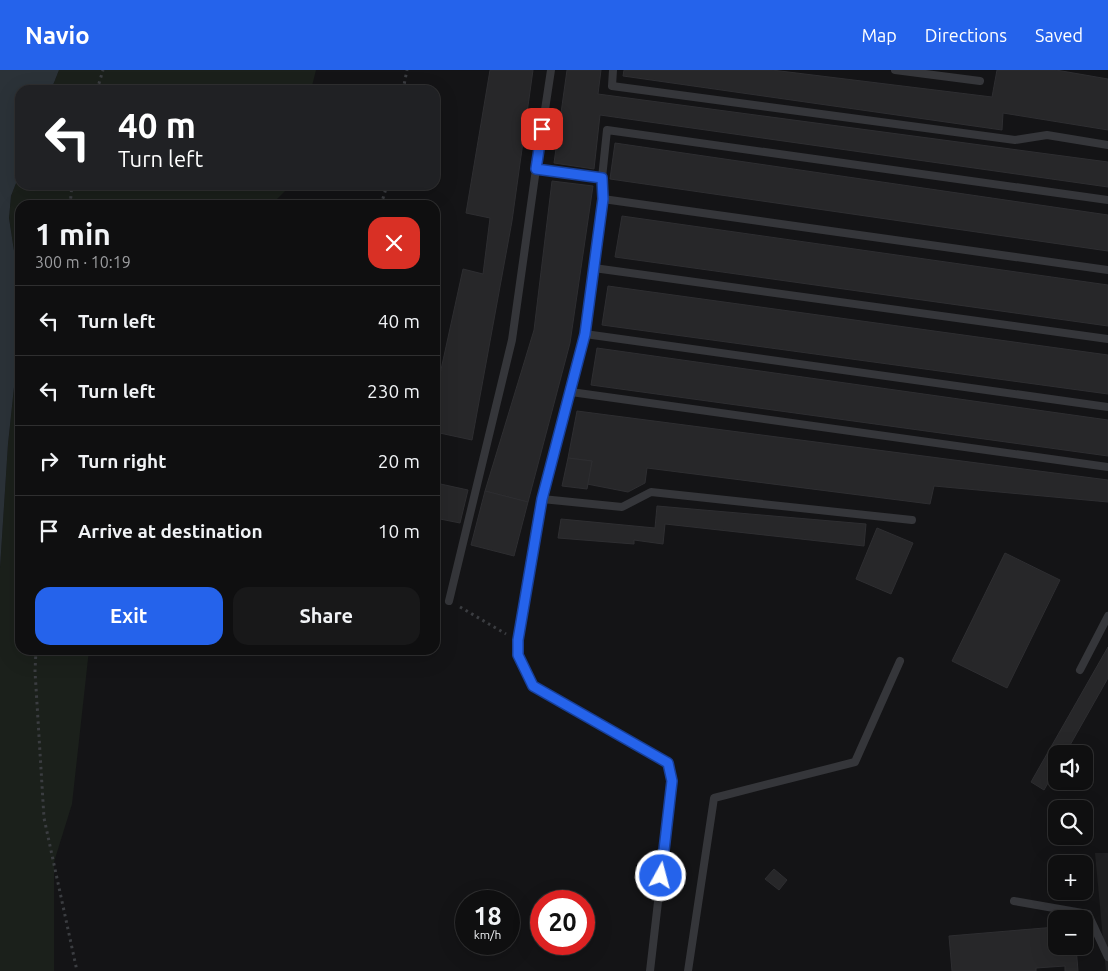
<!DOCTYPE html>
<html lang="en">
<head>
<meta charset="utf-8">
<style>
  :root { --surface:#0f0f10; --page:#181819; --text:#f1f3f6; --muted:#9b9c9f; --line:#2f2f30; --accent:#2563eb }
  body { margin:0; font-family:Ubuntu,sans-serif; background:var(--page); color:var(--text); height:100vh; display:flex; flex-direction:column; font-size:19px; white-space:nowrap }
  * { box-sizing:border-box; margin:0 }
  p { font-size:16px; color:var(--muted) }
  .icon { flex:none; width:28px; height:28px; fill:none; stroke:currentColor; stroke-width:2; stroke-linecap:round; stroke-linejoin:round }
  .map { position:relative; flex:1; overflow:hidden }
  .details { position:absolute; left:15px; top:130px; width:425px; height:455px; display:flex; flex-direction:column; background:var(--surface); border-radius:15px; box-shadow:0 5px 20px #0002,0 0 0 1px var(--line) }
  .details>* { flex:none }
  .top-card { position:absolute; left:15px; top:15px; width:425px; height:105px; border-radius:15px; box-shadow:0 5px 20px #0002,0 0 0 1px var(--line); background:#202124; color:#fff; overflow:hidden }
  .controls { position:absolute; left:1048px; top:675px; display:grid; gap:10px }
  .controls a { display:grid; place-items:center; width:45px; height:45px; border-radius:10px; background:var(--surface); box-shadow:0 5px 20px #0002,0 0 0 1px var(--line); font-size:25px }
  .speed { position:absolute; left:455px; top:820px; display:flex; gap:10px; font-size:25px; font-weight:700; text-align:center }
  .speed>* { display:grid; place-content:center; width:65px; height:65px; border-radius:50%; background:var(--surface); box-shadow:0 5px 20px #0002,0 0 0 1px var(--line); line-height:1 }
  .speed small { font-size:12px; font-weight:400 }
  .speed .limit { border:8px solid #d22; background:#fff; color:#111 }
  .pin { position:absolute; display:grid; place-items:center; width:42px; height:42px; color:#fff; margin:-21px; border-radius:10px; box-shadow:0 2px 8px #0006 }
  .me { position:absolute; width:55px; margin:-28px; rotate:7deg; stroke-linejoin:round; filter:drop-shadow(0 0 4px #0008) }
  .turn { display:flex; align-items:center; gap:18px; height:105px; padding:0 20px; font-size:22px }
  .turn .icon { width:65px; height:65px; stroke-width:2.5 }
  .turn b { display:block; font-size:35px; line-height:42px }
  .round { display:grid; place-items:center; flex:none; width:52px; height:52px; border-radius:15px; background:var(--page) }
  .headline { display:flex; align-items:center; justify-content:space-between; height:85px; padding:0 20px }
  h1 { font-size:30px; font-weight:600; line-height:38px }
  .primary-button { display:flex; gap:10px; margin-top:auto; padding:10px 20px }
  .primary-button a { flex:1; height:58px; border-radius:15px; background:var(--accent); color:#fff; font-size:20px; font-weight:600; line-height:58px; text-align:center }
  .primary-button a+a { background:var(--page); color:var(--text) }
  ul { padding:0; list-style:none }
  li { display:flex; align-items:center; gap:15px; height:70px; padding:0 20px; border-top:1px solid var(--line) }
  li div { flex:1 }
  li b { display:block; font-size:19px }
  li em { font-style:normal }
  header { display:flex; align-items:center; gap:30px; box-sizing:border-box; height:70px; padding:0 25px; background:var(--accent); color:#fff }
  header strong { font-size:24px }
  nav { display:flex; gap:28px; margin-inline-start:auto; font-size:18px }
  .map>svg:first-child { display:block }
  .built { fill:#202022 }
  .green { fill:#1b201b }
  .water { fill:#2b3238 }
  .building { fill:#272729; stroke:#2e2e31 }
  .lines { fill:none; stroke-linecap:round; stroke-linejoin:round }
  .path { stroke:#3b3d41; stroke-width:3; stroke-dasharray:2.5 4; stroke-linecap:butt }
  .lane { stroke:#35363a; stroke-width:8 }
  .route-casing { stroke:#184099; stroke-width:12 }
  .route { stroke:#2563eb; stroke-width:9 }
</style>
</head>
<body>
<header>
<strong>Navio</strong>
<nav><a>Map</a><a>Directions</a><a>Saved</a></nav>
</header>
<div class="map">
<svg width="1108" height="901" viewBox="0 0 1108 901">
  <rect width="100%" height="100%" fill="#141416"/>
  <path class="built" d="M1095,783h13v118h-2z"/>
  <g class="green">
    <path d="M59,0h257l-5,20h-260z"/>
    <path d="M20,103v12h271l-20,20h-251v445h69l-17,154 -18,58v109h-54v-403l8,-124 9,-85 3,-69 -11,-72 2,-22z"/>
  </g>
  <path class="water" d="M0,0h59l-8,20h-31v83l-9,23 -2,22 11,72 -3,69 -9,85 -8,124z"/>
  <g class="building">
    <path d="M490,0h43l-21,151 -40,219 -37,-8v-35l28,-128 20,5 7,-56 -24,-5z"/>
    <path d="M567,0h34l-3,24 510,68v25l-508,-72 -6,54 -40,-6z"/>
    <path d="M624,0h148l220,27 5,-27h59l52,9v51l-105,-17 -1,17 -379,-54z"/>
    <path d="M615,73l493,72v36l-498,-72z"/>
    <path d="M552,111l41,5 -23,157 -42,159 -43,-11 49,-161z"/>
    <path d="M622,146l486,69v41l-493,-69z"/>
    <path d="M608,216l500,69v39l-506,-69z"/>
    <path d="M597,278l511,72v36l-517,-71z"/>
    <path d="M577,341l531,69v22l-174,-16 -4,18 -283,-36 -2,15 -17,9 -41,-8 5,-23 -24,-3z"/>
    <path d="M568,388l24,3 -5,28 -25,-3z"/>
    <path d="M436,413l32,7 -8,33 -25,-5z"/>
    <path d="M485,421l43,11 -14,54 -43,-11z"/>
    <path d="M657,436l209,18 -2,22 -199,-22 -2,20 -29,-4v4l-76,-6 3,-19 94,9z"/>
    <path d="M877,458l36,15 -22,51 -35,-15z"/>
    <path d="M1005,483l55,27 -53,108 -55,-27z"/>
    <path d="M1108,577v31l-43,76h-9v15l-12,21 -13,-8z"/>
    <path d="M1088,789l1,29h-5v-24h-14v-4z"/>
    <path d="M774,799l13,11 -8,10 -14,-11z"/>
    <path d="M1056,857v19h20l2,25h-13v-5l-29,2v3h-84l-3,-35z"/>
  </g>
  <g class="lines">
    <g class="path">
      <path d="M97,20l6,-20"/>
      <path d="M403,20l4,-20"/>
      <path d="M70,135l2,-20"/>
      <path d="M381,135l6,-20"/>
      <path d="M460,537l46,27"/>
      <path d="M36,580l-1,21 9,147 33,153"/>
    </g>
    <g class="lane">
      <path d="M551,0l-15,99 66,9 5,-48 501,70"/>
      <path d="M613,0l-1,16 403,54 32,-5 61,10"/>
      <path d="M895,0l85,11"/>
      <path d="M602,108l1,21"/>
      <path d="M594,198l9,-69 505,71"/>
      <path d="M585,264l523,73"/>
      <path d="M571,322l537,75"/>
      <path d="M542,429l43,-165 9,-66 514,71"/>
      <path d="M449,531l63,-261 24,-171"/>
      <path d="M1080,600l28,-54"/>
      <path d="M1014,831l74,13 20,43"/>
      <path d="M650,901l22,-190 -4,-18 -135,-77 -15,-31v-15l24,-141 80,8 29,-15 261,28"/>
      <path d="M688,901l26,-173 141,-36 45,-101"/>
    </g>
  </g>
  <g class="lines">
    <defs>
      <path id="route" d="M542,59l-6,40 66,9 1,21 -18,135 -43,165 -24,141v15l15,31 135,77 4,18 -11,95"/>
    </defs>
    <use href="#route" class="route-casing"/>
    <use href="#route" class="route"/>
  </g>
</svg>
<div class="controls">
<a><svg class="icon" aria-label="sound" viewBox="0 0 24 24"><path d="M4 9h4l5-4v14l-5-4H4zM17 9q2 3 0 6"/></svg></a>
<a><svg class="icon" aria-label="search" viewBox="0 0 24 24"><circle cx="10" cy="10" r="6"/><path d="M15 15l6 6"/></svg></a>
<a>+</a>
<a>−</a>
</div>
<div class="speed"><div>18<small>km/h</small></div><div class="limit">20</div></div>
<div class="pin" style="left:542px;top:59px;background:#d93025"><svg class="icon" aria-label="arrive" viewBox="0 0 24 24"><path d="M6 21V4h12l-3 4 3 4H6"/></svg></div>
<svg class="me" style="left:661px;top:806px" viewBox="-20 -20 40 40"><circle r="17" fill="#2563eb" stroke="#fff" stroke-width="3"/><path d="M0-11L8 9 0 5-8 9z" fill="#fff"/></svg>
<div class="top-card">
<div class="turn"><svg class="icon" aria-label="left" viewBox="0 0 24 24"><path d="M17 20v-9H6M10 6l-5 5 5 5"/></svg><div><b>40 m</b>Turn left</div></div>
</div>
<section class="details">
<div class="headline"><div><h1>1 min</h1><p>300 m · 10:19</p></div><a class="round" style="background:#d93025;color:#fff"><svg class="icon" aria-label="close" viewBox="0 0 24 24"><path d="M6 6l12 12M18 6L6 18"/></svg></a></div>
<ul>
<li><svg class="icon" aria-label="left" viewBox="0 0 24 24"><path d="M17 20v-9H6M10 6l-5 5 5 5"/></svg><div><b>Turn left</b></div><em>40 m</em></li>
<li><svg class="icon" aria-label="left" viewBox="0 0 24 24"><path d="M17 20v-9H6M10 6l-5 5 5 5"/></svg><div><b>Turn left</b></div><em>230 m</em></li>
<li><svg class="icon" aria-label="right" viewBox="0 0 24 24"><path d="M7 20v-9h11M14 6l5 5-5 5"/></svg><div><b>Turn right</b></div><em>20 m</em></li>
<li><svg class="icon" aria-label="arrive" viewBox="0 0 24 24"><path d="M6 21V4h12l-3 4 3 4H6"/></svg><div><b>Arrive at destination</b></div><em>10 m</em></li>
</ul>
<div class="primary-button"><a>Exit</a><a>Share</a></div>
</section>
</div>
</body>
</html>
